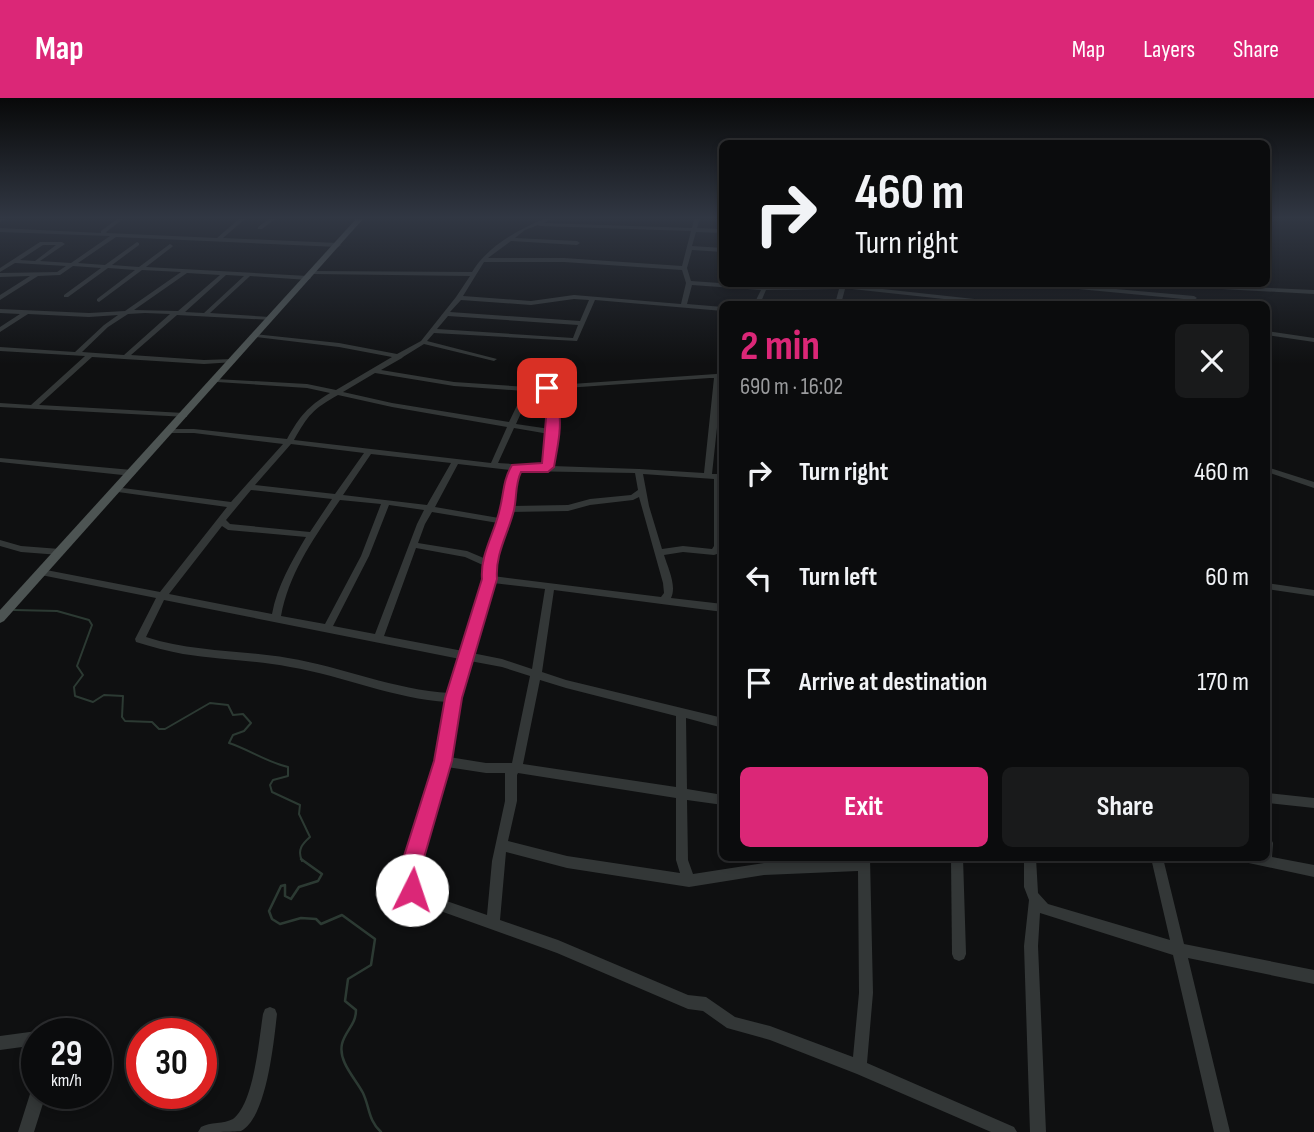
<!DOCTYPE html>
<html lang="en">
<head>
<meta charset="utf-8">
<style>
  :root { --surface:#0b0c0d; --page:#191a1b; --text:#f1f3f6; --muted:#9a9b9d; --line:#2b2c2e; --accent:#db2777 }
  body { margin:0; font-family:"Sofia Sans Condensed",sans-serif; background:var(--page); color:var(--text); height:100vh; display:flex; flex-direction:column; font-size:26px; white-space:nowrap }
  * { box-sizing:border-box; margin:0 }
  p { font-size:23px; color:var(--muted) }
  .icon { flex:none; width:38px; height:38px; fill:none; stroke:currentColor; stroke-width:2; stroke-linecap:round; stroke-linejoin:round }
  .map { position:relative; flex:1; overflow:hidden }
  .details { position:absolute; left:719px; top:203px; width:551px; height:560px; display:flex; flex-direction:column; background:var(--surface); border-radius:10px; box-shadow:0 4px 10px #0003,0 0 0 2px var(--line) }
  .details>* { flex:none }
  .guide { position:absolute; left:719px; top:42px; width:551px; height:147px; border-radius:10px; box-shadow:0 4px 10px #0003,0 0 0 2px var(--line); background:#0b0c0d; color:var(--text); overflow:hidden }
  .speed { position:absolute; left:21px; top:920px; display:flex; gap:14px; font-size:35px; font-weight:700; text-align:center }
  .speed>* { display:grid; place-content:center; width:91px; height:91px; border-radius:50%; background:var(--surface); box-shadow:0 4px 10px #0003,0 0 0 2px var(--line); line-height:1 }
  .speed small { font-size:18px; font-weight:400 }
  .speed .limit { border:10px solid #d22; background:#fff; color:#111 }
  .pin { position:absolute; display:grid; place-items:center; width:60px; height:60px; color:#fff; margin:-30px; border-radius:14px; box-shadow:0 4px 10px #0006 }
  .me { position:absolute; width:77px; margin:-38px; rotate:4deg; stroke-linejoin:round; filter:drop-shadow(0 0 5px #0008) }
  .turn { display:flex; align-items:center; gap:24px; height:147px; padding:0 21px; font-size:32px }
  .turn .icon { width:91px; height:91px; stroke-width:2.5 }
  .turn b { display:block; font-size:49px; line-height:60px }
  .round { display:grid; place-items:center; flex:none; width:74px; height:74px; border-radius:10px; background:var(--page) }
  .summary { display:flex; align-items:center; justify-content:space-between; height:119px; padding:0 21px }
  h1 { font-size:42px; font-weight:700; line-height:52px; color:var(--accent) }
  .primary-button { display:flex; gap:14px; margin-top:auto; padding:14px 21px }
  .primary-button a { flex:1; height:80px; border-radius:10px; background:var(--accent); color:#fff; font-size:28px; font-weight:700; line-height:80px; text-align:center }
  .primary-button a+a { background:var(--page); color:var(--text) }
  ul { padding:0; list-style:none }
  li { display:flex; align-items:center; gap:21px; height:105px; padding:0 21px }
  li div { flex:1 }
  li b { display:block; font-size:26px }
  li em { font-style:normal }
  header { display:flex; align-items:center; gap:42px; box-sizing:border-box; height:98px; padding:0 35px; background:var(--accent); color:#fff }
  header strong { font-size:33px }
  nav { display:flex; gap:38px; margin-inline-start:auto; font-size:24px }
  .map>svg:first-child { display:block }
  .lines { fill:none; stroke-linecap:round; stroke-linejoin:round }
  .stream-far1 { stroke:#2c3a33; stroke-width:2 }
  .stream { stroke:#2c3a33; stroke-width:2.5 }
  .minor { fill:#333737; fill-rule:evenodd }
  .major { fill:#4d5453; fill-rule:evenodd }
  .route { fill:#db2777; stroke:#8e194d; stroke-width:2 }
</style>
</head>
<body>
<header>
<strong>Map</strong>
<nav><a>Map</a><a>Layers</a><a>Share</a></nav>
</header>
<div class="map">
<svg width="1314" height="1034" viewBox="0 0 1314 1034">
  <rect width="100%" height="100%" fill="#0f1011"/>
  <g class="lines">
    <path class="stream-far1" d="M14,512l43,1 32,9 3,5 -15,41 6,9 -9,12 1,9 18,6 11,-7 19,1 -1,21 3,4 27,1 7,7h6l45,-26 18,2 5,10 10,-1 8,9 -7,8 -11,4 -4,8c21,7 38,19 59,24v9l-15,4 -3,5 2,7 28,13 -1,9 11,23c-8,7 -13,13 -8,24"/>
    <path class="stream" d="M301,761l21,15 -4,7 -19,6 -8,12 -6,-3v-11l-4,1 -12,25 3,8 8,5 21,-6 15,1 5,5 21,-9 33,24 -4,26 -23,14 -3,22 11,9c0,15 -11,21 -14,34 -4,18 14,35 21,49 7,15 5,27 18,39"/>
    <g class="minor">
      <path d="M0,121h5l-5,3z"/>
      <path d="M117,121h6l-17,13 1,1 110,5 22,-19h6l-22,19 115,5 3,2 -3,2 -222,-10 -38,26 27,2 32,-23 2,1v2l-27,20 27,2 31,-23 3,2 -1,1 -26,20 162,9 3,2 -3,2 -58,-4 -40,37 60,4 2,1v2l-95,-5 -46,40 73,5 29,-1 2,1v2l-31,2 -112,-7 -53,48 145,8h3v4l-187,-10v-4l31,2 54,-49 -85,-5v-4l75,5 29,-27 14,-10 -29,2 -61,-3 -28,18v-5l20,-13 -20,-1v-4l89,4 36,-2 56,-39 -39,-2 -43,32 -2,-1v-2l38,-29 -27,-2 -40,29h-4v-2l37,-27 -28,-2 -13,9 -22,1 -38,24v-5l30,-19 -30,1v-4l57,-1 9,-6 -51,-3 -15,9v-4l40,-26h22l3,2 -25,17 31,2 39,-27 -110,-4v-4l101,5v-2zM43,147h13l-21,16 -15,-1zM187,175l33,2 -42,36 -44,-1zM226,177l18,1 -40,37 -19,-1zM145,215l25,1 -46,41 -42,-3 26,-25 20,-13z"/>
      <path d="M269,121h6l-13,10h-4v-2z"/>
      <path d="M544,121h8l-8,4 148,5 2,-9h6l-3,9 26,1v4l-27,-1 -4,14 31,2v4l-31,-2 -5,18 4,13 71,5 1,-2h6l-1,2 72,-1v-1h6v1l156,17 3,2h-15l-138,-15h-7l-4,15h-6l4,-15 -73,1 -6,14h-6l7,-14 -69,-5 -5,19 36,3v4l-128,-11 -18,41 -143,-8 -7,8 70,18 -3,2 -70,-17 -21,13 -1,1 -21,12 73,12 74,5 188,-13 7,-2 -11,102h11l-1,73 -5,7 -3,1 -31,-3 -19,3c4,13 13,31 7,43l52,6v8l-169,-22 -12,82 24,8 157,38v10l-37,-10 1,71 36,6v10l-36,-5 1,60 5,14 71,-11 106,-5 3,135 -6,70 147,64 3,5h-26l-134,-58 -87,-34 -43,-12 -24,-17 -15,-2 -131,-56 -125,-45 -25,-13 -5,-20 35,-114 11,-59c-54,-3 -104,-26 -158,-35 -35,-7 -71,-7 -107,-13 -16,-3 -31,-7 -47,-12l-1,-3 21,-41 -115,-23 -5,-3 5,-3 119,23 67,-85 -109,-15 -3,-1v-4l116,15 52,-58 -89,-11h-24l-4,-2 1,-2h27l93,10c13,-23 20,-32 43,-46l-23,-5 -90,-6 -2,-1v-2l92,5 29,6 56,-33 -53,-10 -83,-10 -3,-2 1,-1 85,9 58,11 24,-13 35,-44 14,-21 -157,-2 -3,-2 1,-1 161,1c15,-25 45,-42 72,-53zM538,127l2,1 151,5 -9,35 -118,-8h-76l23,-17 66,4 3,-2 -3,-2 -62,-3 10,-8zM484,164h80l118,8 4,13 -5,21 -107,-9 -43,6 -68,-5zM574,201l15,1 -9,21 -130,-9 11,-12 70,5zM448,218l130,9 -5,13 -136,-9zM375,275l79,13 70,5 -15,31 -117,-19 -49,-11zM710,280h4l-10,95 -65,-4 -87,-3 5,-49 -6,-28zM544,292l5,20 1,19 -34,-5 15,-33zM338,297l54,12 115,20 -16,36 -197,-23c14,-25 19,-31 44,-45zM514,330l35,6 -5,32 -46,-3zM291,346l73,9 -29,41 -80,-9zM371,356l80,9 -24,42 -84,-10zM458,366l53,6 -12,48 -64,-11zM519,373l116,2 3,17 -7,5 -41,4 -22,6 -56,1zM643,376l71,5v67l-2,3 -29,-3 -21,3 -13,-43zM251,392l81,9 -22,33 -80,-8 -4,-4zM639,399l24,86 1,10 -3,4 -168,-21 3,-22 14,-42 58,-1 22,-6 43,-5zM340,402l41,4 -20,52 -36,68 -44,-8c8,-44 35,-81 59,-116zM389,407l35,5 -7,14 -42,110 -42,-8 36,-70zM432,414l66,11 -12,36 -19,-8 -49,-8 7,-19zM222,428l6,4 78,7c-14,24 -29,49 -34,77l-103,-20zM416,450l49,9 20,9 -1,13 -21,72 -79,-15zM493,485l52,6 -13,80 -30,-10 -30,-6zM164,502l296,59 -10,34c-56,-3 -107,-26 -162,-35 -47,-8 -96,-6 -142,-21zM470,563l32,6 28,9 -18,87h-26l-37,-6 10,-59zM540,582l26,8 110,28v71l-153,-23zM447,669l39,6h19v28l-13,60 -5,54 -52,-18 -18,-11 -3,-11zM518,675l158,25v62l4,13 -113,-17 -59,-15 9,-40v-26zM506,754l61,16 122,19 75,-12 94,-4 1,122 -6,64 -83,-31 -35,-9 -29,-20 -18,-2 -130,-55 -58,-20z"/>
      <path d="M1044,186h16l134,12 3,2 -3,2 -147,-14z"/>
      <path d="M1184,186l130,6v4l-129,-7 -3,-2z"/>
      <path d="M1267,233l47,7v4l-47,-7z"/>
      <path d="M0,360l132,12 4,3 -4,3 -132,-14z"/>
      <path d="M1267,369l47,15v6l-47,-16z"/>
      <path d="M0,442l21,6 39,3 4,3 -4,3 -39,-3 -21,-6z"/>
      <path d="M1267,485l47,7v6l-47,-7z"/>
      <path d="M1267,695l47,5v10l-47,-5z"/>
      <path d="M1267,739l4,2 2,4 -1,14 42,8v12l-70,-15 -2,-4h25z"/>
      <path d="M951,760h12l3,96 -2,5 -5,2 -5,-2 -2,-5z"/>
      <path d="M1024,760h12l2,35 10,11 122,36 -19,-82h12l21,86 130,26v14l-126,-26 42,174h-16l-41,-177 -133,-42 -2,33 8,186h-16l-6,-186 5,-46 -5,-13z"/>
      <path d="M270,909l5,2 2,5c-3,26 -10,104 -36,117 -8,1 -32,1 -43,1l3,-5c9,-5 23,-3 32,-8 21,-15 26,-80 30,-105l2,-5z"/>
      <path d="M37,933l6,3h-6v11l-37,5v-14z"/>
      <path d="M37,989v7h9l-12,38h-16l12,-38 3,-5z"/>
    </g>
    <path class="major" d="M356,121h7l-359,402 -4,2v-13z"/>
  </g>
  <linearGradient id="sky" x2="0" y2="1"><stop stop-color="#080909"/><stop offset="0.45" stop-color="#313743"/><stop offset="1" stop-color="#313743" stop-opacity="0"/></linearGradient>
  <rect width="1314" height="266" fill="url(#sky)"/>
  <path class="route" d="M547,287l6,3c1,9 5,14 6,22 3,19 -2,39 -5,57l-6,5h-27c-6,12 -4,25 -7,38 -6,24 -19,44 -17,69l-35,119 -10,63 -33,114 3,15 -3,8 -7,3 -8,-3 -6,-23 36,-114 11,-63 37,-119c-2,-25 13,-46 18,-71 4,-16 3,-28 12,-43l30,-2 5,-56 -5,-8 -1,-11z"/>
</svg>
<div class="speed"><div>29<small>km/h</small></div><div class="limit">30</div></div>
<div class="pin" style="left:547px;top:290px;background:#d93025"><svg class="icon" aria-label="arrive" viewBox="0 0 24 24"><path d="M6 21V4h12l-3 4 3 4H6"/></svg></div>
<svg class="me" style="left:412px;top:792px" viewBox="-20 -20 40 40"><circle r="19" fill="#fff"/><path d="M0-13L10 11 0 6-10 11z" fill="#db2777"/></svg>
<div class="guide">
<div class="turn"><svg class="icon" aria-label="right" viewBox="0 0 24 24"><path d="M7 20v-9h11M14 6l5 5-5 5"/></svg><div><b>460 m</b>Turn right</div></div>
</div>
<section class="details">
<div class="summary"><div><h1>2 min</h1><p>690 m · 16:02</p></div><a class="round"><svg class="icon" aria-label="close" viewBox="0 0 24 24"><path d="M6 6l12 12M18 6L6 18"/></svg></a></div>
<ul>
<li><svg class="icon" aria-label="right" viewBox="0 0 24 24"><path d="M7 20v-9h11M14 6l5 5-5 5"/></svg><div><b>Turn right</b></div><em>460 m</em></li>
<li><svg class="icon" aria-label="left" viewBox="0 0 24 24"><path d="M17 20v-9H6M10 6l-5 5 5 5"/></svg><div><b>Turn left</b></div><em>60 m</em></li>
<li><svg class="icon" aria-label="arrive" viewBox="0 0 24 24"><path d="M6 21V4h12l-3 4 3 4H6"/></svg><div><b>Arrive at destination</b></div><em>170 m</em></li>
</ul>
<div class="primary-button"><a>Exit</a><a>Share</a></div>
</section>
</div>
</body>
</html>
